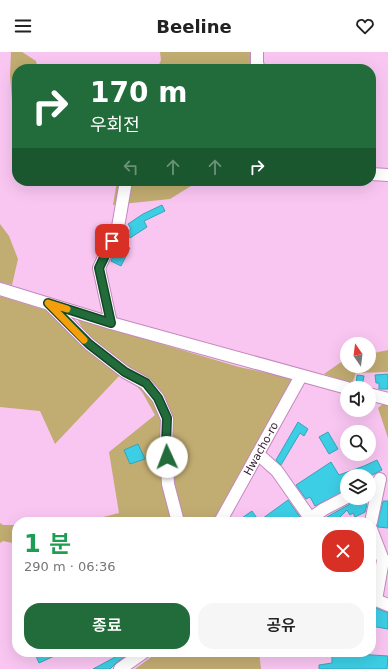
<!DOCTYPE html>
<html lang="ko">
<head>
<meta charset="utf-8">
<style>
  :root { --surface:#fff; --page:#f6f6f6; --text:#222; --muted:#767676; --accent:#216c3a }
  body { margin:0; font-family:"DejaVu Sans","Noto Sans KR",sans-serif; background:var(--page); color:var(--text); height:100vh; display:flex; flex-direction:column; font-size:15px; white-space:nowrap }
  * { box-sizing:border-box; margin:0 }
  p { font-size:13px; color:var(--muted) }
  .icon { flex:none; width:22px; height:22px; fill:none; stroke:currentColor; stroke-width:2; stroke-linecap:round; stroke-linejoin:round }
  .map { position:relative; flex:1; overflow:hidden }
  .drawer { position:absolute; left:12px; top:465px; width:364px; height:140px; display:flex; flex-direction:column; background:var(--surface); border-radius:16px; box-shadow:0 4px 16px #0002 }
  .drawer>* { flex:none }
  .guide { position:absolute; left:12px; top:12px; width:364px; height:122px; border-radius:16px; box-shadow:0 4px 16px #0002; background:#216c3a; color:#fff; overflow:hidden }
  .needle { width:26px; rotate:346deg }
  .tools { position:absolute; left:340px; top:285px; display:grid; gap:8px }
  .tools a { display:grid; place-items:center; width:36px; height:36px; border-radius:50%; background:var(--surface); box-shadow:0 4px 16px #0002; font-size:20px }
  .pin { position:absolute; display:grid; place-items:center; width:34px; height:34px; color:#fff; margin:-17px; border-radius:8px; box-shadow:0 2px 6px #0006 }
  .me { position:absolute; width:44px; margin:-22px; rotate:358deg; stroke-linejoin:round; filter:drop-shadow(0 0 3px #0008) }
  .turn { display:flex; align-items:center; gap:14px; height:84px; padding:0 12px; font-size:18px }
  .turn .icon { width:52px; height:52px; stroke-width:2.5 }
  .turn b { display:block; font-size:28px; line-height:34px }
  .lanes { display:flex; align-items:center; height:38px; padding:0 12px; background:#0003; justify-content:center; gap:20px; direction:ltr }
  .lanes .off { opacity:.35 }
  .round { display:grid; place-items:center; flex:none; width:42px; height:42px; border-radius:16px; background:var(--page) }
  .headline { display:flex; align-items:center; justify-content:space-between; height:68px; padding:0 12px }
  h1 { font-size:24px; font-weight:600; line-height:30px; color:#1e9e55 }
  .button { display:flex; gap:8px; margin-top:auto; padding:8px 12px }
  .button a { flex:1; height:46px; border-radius:16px; background:var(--accent); color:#fff; font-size:16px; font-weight:600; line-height:46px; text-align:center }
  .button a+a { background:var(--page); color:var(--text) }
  header { display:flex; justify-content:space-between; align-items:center; height:52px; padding:0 12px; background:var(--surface); font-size:18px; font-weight:600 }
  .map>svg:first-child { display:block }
  .green { fill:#c1ac71 }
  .building { fill:#3ccee5; stroke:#36a5b8 }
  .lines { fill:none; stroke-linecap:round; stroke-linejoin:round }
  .minor-casing { stroke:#c489bd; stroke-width:14 }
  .minor { stroke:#fff; stroke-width:12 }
  .route-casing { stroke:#154626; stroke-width:10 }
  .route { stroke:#216c3a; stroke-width:7 }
  .slow { stroke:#f59e0b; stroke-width:7 }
  .labels { text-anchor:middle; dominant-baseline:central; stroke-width:3; stroke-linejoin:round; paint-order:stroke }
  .street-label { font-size:11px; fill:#371f34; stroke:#fef7fd }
</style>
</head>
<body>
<header><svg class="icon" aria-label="menu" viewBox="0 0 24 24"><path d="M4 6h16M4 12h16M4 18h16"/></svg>Beeline<svg class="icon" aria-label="heart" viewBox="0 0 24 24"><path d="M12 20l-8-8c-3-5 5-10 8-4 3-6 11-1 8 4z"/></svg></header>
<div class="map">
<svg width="388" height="617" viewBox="0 0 388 617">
  <rect width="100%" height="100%" fill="#f9c6f2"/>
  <g class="green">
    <path d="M11,0h11l14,9 2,8h-21v54l-3,1 -4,-48z"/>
    <path d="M160,0h93l2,17h-98l4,-9z"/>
    <path d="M117,129h82l-29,18 -57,6z"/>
    <path d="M0,172l9,12 9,23 -6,26 -12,-3z"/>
    <path d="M0,244l48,15 72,64 -65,69 -15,-33 -40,-4z"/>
    <path d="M77,267l162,48 57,12 -83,143h-130l36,-9 -10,-61 46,-37 -13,-23 -60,-65z"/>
    <path d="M388,298v22l-32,1 -4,11 -28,-10 23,-16v8h22v-12z"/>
    <path d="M388,348v38l-10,-30z"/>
    <path d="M0,471l3,2h14v19l-14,-3 -3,2z"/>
    <path d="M156,600h103l2,17h-126l19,-14z"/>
  </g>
  <g class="building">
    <path d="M162,153l3,6 -21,10 3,6 -17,11 -3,-6 4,-3 -3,-5 15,-10z"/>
    <path d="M119,191l11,5 -9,18 -10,-5z"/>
    <path d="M388,322v15h-9v-6h-3l-1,-8z"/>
    <path d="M357,323l7,1 -2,11 -6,-1z"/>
    <path d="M298,370l10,7 -4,7 -4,-3 -19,32 -5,-5z"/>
    <path d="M328,380l10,17 -9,5 -10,-17z"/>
    <path d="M138,392l7,15 -15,5 -6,-14z"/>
    <path d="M377,408l5,10 -12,6h-23v14l-32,16 -5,-9 -4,2 -10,-14 35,-23 8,13 25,-9z"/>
    <path d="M357,446h6l4,7 -2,7 -10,5 -2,-4 -3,2 -3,-5 -12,12h-17l32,-18z"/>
    <path d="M288,448l12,17 -2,5h-62l16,-11 7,10z"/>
    <path d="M383,449h5v27l-10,-1 -1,-2z"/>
    <path d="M374,555l14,6v16l-17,-3z"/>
    <path d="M45,600h18l-24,11 -3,-7z"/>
    <path d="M118,600h13l-15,11 -6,6h-17l26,-14z"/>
    <path d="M332,600h27l-2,2 31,2 -1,13h-68v-4l13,-2z"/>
  </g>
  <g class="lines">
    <defs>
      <g id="minor">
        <path d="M257,0v11l2,6"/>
        <path d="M371,122l17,1"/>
        <path d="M0,237l111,34 236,65"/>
        <path d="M50,253l39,39 36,28 20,11 13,15 9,21 -1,25 2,40 10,38"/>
        <path d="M111,271l-12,-55 19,-41 8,-46"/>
        <path d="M369,342l19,5"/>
        <path d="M258,402l19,17 33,47"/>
        <path id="s1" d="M220,470l81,-146"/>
        <path d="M305,470l19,-13 23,-12"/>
        <path d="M371,470l9,-43"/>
        <path d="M371,477l12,31 -7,40 12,5"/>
        <path d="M120,617l24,-17"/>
      </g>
    </defs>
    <use href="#minor" class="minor-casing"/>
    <use href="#minor" class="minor"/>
  </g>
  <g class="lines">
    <defs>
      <path id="route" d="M112,189l-13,27 12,55 -63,-20 41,41 36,28 21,11 12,15 9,20 -1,26 1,13"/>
    </defs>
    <use href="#route" class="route-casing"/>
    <use href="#route" class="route"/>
    <path class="slow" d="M67,257l-19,-6 36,37"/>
  </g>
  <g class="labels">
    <g class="street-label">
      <text stroke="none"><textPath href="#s1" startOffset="84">Hwacho-ro</textPath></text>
    </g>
  </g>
</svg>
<div class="tools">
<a><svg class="needle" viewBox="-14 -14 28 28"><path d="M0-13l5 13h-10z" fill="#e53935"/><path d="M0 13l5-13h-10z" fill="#767676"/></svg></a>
<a><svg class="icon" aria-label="sound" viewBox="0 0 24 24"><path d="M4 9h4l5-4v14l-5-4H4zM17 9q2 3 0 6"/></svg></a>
<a><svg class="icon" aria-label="search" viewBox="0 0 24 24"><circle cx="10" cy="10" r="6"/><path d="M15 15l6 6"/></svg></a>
<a><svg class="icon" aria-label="layers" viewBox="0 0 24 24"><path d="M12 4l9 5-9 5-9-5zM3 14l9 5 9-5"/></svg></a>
</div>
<div class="pin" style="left:112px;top:189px;background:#d93025"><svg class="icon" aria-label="arrive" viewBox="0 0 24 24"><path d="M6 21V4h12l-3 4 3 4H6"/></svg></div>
<svg class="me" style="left:167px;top:405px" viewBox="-20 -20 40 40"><circle r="19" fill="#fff"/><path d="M0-13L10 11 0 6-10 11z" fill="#216c3a"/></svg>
<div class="guide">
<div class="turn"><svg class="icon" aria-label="right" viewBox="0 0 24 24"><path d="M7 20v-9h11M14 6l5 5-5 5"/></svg><div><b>170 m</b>우회전</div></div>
<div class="lanes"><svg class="icon off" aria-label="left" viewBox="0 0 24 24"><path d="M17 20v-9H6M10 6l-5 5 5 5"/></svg><svg class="icon off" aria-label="ahead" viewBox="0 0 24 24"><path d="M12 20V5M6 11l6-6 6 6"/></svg><svg class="icon off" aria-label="ahead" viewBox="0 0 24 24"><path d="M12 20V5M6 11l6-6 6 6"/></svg><svg class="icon" aria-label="right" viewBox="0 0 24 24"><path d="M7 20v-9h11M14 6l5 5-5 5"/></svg></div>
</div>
<section class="drawer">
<div class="headline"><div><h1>1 분</h1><p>290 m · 06:36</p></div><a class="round" style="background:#d93025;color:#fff"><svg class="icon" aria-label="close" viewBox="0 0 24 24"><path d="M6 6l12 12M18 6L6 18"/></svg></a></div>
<div class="button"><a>종료</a><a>공유</a></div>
</section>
</div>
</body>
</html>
